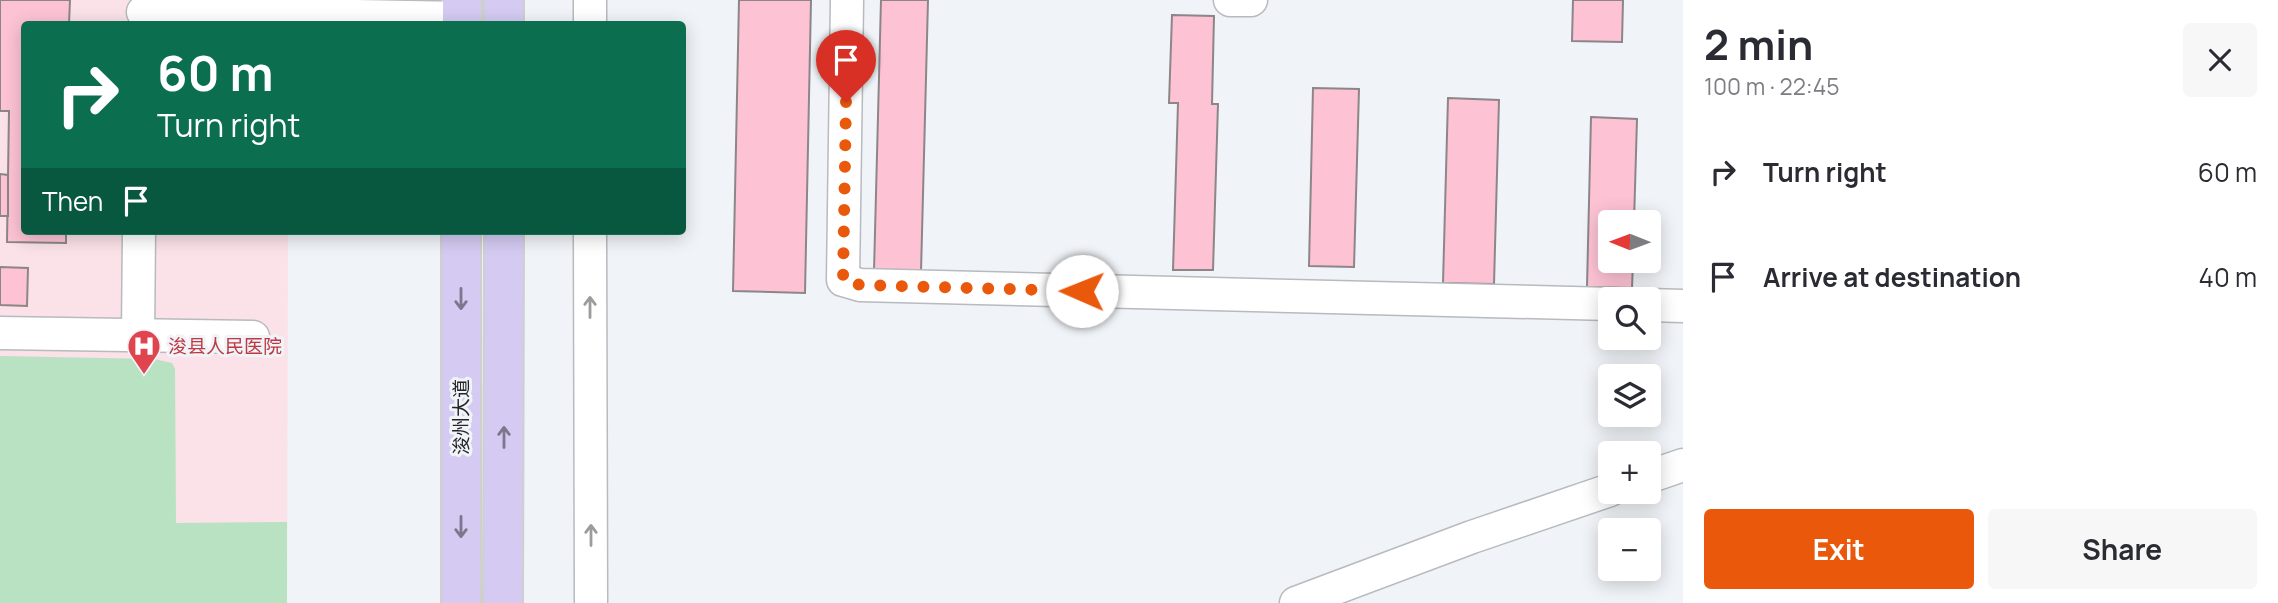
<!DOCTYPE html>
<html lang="en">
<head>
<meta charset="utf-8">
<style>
  :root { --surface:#fff; --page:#f7f7f7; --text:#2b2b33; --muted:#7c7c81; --accent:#ea580c }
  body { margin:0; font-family:Manrope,"Noto Sans SC",sans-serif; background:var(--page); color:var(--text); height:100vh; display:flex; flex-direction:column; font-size:26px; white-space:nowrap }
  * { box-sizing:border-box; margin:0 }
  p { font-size:23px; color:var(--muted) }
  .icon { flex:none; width:38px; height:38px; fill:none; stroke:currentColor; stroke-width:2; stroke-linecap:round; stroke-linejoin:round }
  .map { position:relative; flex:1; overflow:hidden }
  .panel { display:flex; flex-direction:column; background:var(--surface); width:595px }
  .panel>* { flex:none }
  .hud { position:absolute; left:21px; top:21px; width:665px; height:214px; border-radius:7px; box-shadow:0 4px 18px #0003; background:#0b6e4f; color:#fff; overflow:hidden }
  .needle { width:46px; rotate:271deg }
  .fabs { position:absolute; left:1598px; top:210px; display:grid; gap:14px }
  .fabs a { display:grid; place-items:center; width:63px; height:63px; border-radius:7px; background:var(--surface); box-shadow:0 4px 18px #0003; font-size:35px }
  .pin { position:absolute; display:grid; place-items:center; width:60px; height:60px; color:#fff; margin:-72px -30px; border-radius:50% 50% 50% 0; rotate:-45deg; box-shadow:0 0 7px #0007 }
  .pin .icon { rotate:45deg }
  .me { position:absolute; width:77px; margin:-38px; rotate:271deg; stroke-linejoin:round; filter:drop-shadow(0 0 5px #0008) }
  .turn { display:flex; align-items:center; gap:24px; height:147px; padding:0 21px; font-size:32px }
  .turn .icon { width:91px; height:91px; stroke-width:2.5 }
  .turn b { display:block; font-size:49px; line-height:60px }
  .then { display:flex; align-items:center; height:66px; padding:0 21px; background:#0003; gap:14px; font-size:26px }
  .round { display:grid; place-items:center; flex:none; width:74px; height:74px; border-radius:7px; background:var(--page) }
  .overview { display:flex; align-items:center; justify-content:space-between; height:119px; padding:0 21px }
  h1 { font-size:42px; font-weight:700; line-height:52px }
  .primary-button { display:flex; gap:14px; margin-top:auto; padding:14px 21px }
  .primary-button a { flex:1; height:80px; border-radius:7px; background:var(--accent); color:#fff; font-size:28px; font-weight:700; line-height:80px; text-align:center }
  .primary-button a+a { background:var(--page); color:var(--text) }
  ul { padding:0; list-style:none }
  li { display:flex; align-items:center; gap:21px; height:105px; padding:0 21px }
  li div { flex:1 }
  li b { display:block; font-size:26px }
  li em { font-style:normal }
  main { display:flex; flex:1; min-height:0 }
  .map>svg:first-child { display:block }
  .medical { fill:#fbe1e8 }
  .green { fill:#b8e2c1 }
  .building { fill:#fdc3d5; stroke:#8c8688; stroke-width:2 }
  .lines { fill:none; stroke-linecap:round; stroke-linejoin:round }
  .minor-casing { stroke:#b7babe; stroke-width:35 }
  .major-casing { stroke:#cfcfcf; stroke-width:42 }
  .minor { stroke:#fff; stroke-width:32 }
  .major { stroke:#d4caf2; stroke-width:38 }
  .oneway { stroke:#7c778c }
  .oneway2 { stroke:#9c9c9d }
  .route { stroke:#ea580c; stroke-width:12; stroke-dasharray:0 21.6 }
  .labels { text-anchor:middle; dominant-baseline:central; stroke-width:6; stroke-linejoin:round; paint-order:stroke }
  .health-label { font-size:19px; fill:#be3a42; stroke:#f0f3f7; text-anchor:start }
  .street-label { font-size:19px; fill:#242426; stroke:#f0f3f7 }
</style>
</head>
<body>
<main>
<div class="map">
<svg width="1683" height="603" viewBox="0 0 1683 603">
  <rect width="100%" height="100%" fill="#f0f3f7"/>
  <path class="medical" d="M0,0h289v24h-265v207h264l-1,372h-287z"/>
  <path class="green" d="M0,356l154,3 18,4 3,6 1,154 111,-1v81h-287z"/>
  <g class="building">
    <path d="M0,0h70l-1,24h-45v207h42v12l-59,-1 2,-131h-9z"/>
    <path d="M739,0h72l-6,293 -72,-2z"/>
    <path d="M881,0h47l-7,272 -47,-1z"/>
    <path d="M1573,0h50l-1,42 -50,-1z"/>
    <path d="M1172,15l42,1 -2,88h6l-5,166h-40l5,-167h-9z"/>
    <path d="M1313,88l46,1 -5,178 -45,-1z"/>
    <path d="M1448,98l51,2 -5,184 -51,-1z"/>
    <path d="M1591,117l46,2 -3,103h-24v39h23l-1,27 -45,-1z"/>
    <path d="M0,174l8,1v41h-8z"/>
    <path d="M0,267l28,1 -1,38 -27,-1z"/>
  </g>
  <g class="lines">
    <defs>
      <g id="minor">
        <path d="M590,0v24"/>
        <path d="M847,0l-4,280 17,5 750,19"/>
        <path d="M1230,0h21"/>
        <path d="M143,12l319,6"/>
        <path d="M590,231l1,372"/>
        <path d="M1648,305l35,1"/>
        <path d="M0,333l253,4"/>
        <path d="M138,335l1,-104"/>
        <path d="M1648,477l35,-12"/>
        <path d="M1296,603l176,-66 138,-47"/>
      </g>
      <g id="major">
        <path d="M462,24v-24"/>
        <path d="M504,24v-24"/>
        <path d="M461,603v-372"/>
        <path d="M503,603l1,-372"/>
      </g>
    </defs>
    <use href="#minor" class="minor-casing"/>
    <use href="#major" class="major-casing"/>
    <use href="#minor" class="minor"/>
    <use href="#major" class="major"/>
  </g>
  <defs><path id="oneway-shaft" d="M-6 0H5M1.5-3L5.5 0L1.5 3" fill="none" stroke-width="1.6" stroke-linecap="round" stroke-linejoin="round" transform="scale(1.75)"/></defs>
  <g class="oneway">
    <use href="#oneway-shaft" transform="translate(461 299) rotate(90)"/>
    <use href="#oneway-shaft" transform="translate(504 437) rotate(-90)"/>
    <use href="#oneway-shaft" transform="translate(461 527) rotate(90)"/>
  </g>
  <g class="oneway2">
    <use href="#oneway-shaft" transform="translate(590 307) rotate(-90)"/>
    <use href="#oneway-shaft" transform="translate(591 535) rotate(-90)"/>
  </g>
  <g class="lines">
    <path class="route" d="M846,102l-3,178 17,5 222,6"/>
  </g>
  <defs>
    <symbol id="hospital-pin" viewBox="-11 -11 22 30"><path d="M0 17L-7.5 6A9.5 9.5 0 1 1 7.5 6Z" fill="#e0444e" stroke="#f0f3f7"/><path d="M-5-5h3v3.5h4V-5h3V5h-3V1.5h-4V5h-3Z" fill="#fff"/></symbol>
  </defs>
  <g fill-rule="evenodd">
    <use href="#hospital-pin" x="125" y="327" width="38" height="52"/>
  </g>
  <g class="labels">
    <g class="health-label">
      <text x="168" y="346">浚县人民医院</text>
    </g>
    <g class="street-label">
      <text transform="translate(461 417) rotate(-90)">浚州大道</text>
    </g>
  </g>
</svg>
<div class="fabs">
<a><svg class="needle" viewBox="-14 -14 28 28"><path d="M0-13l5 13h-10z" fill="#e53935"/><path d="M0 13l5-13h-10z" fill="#7c7c81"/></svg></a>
<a><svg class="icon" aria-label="search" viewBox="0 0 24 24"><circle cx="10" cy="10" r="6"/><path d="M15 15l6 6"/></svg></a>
<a><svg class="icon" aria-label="layers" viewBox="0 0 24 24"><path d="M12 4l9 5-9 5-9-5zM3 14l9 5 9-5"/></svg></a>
<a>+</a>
<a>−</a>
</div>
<div class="pin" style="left:846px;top:102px;background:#d93025"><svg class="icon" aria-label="arrive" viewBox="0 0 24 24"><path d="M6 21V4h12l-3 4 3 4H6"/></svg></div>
<svg class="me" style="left:1082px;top:291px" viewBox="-20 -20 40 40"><circle r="19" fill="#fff"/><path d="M0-13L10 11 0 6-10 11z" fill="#ea580c"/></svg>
<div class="hud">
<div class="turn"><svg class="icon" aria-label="right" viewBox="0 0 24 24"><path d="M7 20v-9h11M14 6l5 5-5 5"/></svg><div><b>60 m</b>Turn right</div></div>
<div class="then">Then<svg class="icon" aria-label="arrive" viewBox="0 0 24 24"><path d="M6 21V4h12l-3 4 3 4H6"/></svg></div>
</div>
</div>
<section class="panel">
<div class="overview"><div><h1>2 min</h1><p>100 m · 22:45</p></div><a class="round"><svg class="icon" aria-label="close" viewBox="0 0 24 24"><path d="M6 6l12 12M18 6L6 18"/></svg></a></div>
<ul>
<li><svg class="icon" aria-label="right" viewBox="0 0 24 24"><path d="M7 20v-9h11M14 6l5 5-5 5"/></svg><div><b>Turn right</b></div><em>60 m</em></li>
<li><svg class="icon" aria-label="arrive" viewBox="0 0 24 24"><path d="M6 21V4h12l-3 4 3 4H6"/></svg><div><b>Arrive at destination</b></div><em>40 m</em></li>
</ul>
<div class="primary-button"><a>Exit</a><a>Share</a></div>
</section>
</main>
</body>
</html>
